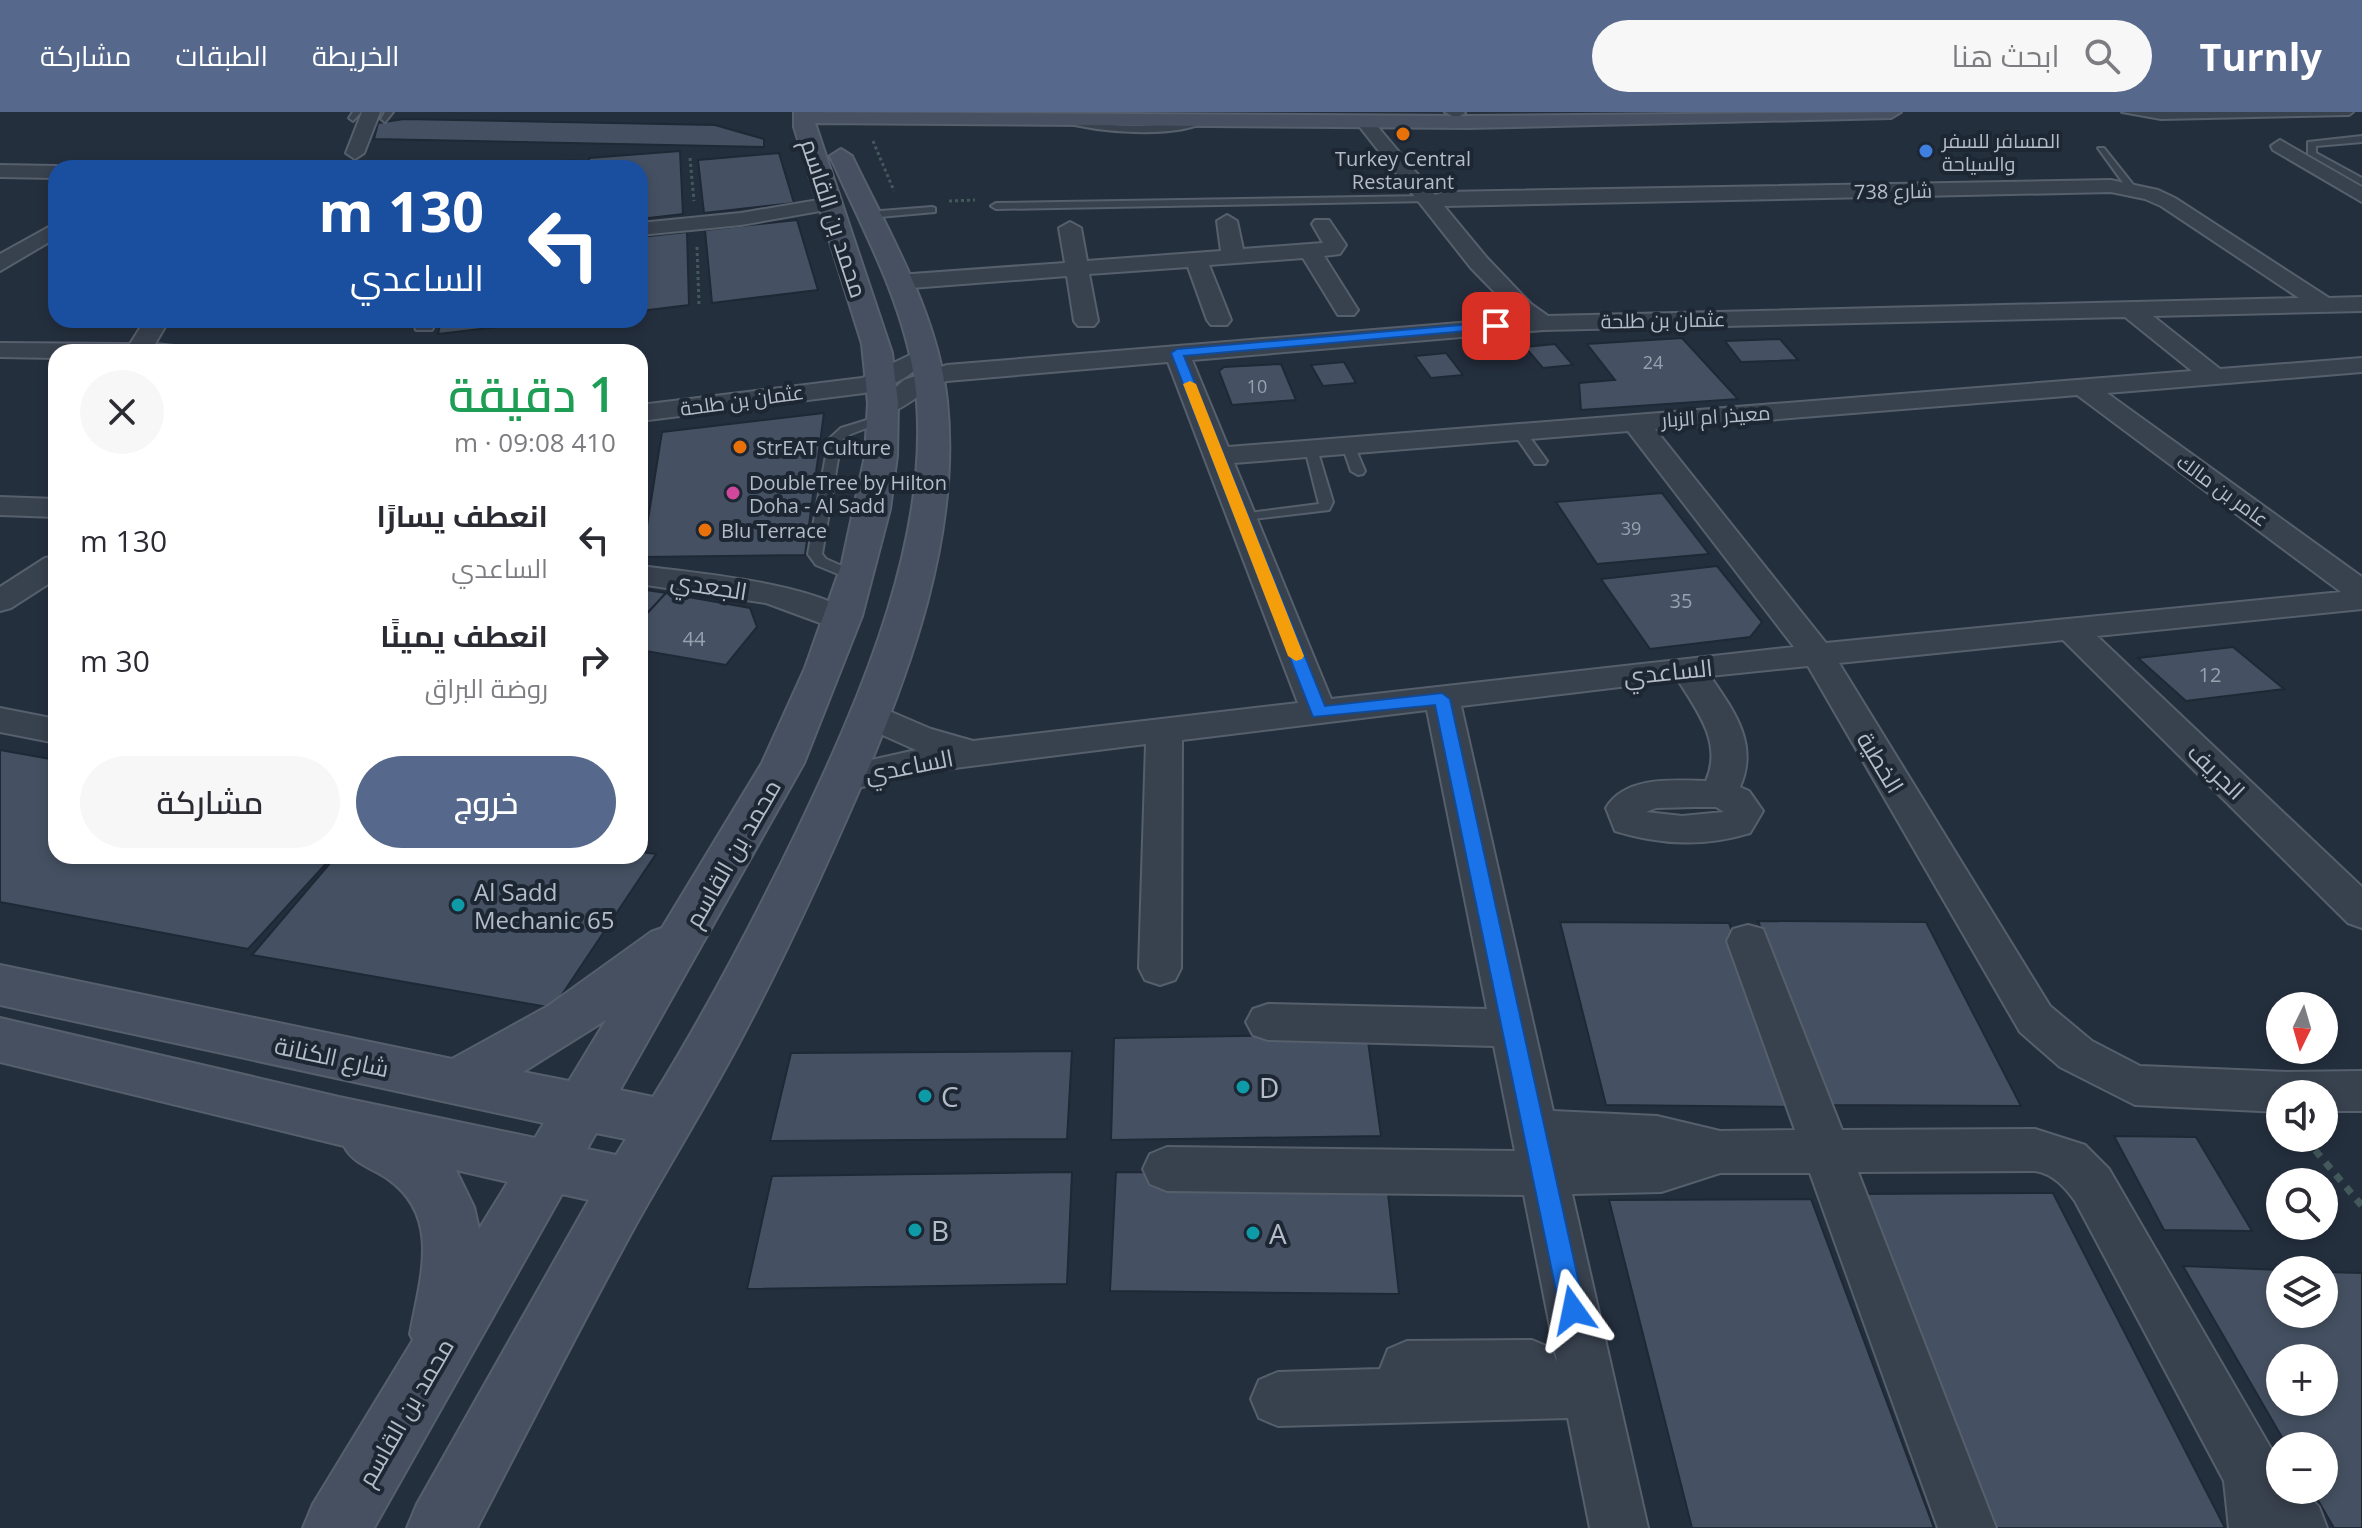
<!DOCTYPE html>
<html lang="ar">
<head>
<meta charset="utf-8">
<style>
  :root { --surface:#fff; --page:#f7f7f7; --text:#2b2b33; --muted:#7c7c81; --accent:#56698c }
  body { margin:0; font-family:"Open Sans",Cairo,sans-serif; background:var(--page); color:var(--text); direction:rtl; height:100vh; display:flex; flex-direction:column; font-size:30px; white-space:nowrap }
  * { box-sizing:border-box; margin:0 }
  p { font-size:26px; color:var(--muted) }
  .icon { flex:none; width:44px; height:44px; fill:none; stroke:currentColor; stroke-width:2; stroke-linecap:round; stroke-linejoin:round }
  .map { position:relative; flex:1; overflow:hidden; direction:ltr }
  .panel { position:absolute; left:48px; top:232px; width:600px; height:520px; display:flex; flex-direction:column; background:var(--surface); border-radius:24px; box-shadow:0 4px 12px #0003; direction:rtl }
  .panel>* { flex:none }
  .banner { position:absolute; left:48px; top:48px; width:600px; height:168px; border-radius:24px; box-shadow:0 4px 12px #0003; direction:rtl; background:#1a4fa0; color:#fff; overflow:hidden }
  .needle { width:52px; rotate:185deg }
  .buttons { position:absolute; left:2266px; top:880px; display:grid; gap:16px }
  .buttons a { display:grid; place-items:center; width:72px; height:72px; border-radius:50%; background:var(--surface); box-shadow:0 4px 12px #0003; font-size:40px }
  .pin { position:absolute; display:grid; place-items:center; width:68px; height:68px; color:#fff; margin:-34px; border-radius:16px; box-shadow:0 4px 12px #0006 }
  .me { position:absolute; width:88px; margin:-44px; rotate:348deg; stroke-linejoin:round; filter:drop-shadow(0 0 6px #0008) }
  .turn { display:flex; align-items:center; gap:28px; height:168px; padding:0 32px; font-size:36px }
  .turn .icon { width:104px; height:104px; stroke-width:2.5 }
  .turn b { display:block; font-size:56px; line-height:68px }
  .round { display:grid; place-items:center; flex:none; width:84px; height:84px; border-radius:42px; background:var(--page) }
  .summary { display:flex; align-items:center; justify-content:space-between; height:136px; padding:0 32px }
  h1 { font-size:48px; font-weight:600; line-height:60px; color:#1e9e55 }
  .cta { display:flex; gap:16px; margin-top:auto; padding:16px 32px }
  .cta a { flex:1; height:92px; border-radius:48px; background:var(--accent); color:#fff; font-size:32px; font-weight:600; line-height:92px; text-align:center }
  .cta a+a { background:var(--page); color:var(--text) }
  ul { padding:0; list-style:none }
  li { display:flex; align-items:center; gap:24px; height:120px; padding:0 32px }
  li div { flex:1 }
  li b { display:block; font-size:30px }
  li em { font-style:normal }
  header { display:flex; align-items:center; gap:48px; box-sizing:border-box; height:112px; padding:0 40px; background:var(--accent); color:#fff }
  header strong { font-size:38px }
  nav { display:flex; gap:44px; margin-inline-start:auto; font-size:28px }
  .search { width:560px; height:72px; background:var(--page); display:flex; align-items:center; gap:20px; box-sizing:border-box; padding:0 28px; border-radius:44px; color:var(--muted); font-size:30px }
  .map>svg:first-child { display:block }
  .building { fill:#455162; stroke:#1f2835; stroke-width:2; fill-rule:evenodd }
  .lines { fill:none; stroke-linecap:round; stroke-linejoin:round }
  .lane-casing { stroke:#565f6c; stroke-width:4 }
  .street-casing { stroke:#565f6c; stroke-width:4 }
  .secondary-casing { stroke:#565f6c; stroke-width:4 }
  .path-far1 { stroke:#44595c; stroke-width:3; stroke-dasharray:3 3; stroke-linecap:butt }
  .path { stroke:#44595c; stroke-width:7; stroke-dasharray:8 8; stroke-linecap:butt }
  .lane { fill:#38414e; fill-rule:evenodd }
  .street { fill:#38414e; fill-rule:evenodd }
  .secondary { fill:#465061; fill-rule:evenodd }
  .route { fill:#1a73e8; stroke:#114b97; stroke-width:2 }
  .slow { fill:#f59e0b }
  .food-dot { fill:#e8710a; stroke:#1d2633; stroke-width:3 }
  .shop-dot { fill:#3f7fe0; stroke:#1d2633; stroke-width:3 }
  .hotel-dot { fill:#d1479c; stroke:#1d2633; stroke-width:3 }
  .culture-dot { fill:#0f9aa8; stroke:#1d2633; stroke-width:3 }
  .labels { text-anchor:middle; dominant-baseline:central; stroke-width:8; stroke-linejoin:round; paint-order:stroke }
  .far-number-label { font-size:18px; fill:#98a1af }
  .far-poi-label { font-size:20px; fill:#b4bcc9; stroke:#1d2633; text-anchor:start }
  .far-street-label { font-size:20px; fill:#b4bcc9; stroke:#1d2633 }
  .number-label { font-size:20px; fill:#98a1af }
  .street-label { font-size:24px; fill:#b4bcc9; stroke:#1d2633 }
  .poi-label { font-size:24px; fill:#b4bcc9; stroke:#1d2633; text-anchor:start }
  .near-poi-label { font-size:28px; fill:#b4bcc9; stroke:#1d2633; text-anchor:start }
</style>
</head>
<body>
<header>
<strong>Turnly</strong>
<div class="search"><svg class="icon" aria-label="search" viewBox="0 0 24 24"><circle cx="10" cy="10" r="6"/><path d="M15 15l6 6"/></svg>ابحث هنا</div>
<nav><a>الخريطة</a><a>الطبقات</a><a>مشاركة</a></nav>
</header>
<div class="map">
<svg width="2362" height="1416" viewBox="0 0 2362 1416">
  <rect width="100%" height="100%" fill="#242f3e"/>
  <g class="building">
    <path d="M404,7l311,6 49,14v8l-390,-8 4,-16z"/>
    <path d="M680,39l3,63 -43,5v-51h-51v-10z"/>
    <path d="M779,41l15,50 -90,10 -6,-53z"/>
    <path d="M576,48l-1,8h-84z"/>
    <path d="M797,108l21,70 -106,13 -7,-73z"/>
    <path d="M687,120l2,73 -49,6v-74z"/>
    <path d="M441,208h114l-117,14z"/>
    <path d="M1682,226l56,61 -157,11 -2,-27 36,-3 -28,-36z"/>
    <path d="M1780,227l18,21 -57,2 -16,-21z"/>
    <path d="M1555,232l18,21 -30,3 -18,-21z"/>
    <path d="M1446,241l17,22 -32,3 -16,-22z"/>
    <path d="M1344,250l12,21 -33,3 -12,-21z"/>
    <path d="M1281,252l15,36 -64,5 -13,-34 5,-4z"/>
    <path d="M824,301l-19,142 -163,2 20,-125z"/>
    <path d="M1662,381l47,61 -112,10 -41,-62z"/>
    <path d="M1717,454l45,56 -12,15 -100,12 -49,-70z"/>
    <path d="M640,477l26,4 -26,28z"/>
    <path d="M666,481l84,15 7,19 -31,38 -86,-15v-29z"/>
    <path d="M2233,535l51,42 -98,12 -48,-43z"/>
    <path d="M0,638l56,10v96h277l-85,93 -248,-47z"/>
    <path d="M640,740l16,2 -103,154 -301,-53 84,-99h304z"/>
    <path d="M1758,809l168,1 95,184 -189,-1z"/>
    <path d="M1560,810l169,1 67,184 -190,-2z"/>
    <path d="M1367,922l14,102 -270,4 3,-102z"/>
    <path d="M1072,939l-5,88 -297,2 21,-88z"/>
    <path d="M2114,1024l82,1 56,94 -88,-1z"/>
    <path d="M1072,1060l-5,112 -320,5 25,-113z"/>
    <path d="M1116,1060l270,3 13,119 -289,-3z"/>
    <path d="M2053,1081l172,335h-241l-132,-334z"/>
    <path d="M1811,1087l123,329h-242l-83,-328z"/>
    <path d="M2183,1154l98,4 -1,44h44v-42l38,1v255h-28l-22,-38h12v-44h-37zM2280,1246h44v44h-44z"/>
  </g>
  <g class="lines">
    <defs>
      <g id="lane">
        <path d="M353,0h8l-8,9 -4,-3z"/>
        <path d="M385,0h8l-8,10 -4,-3z"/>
        <path d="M2122,0h231l-4,3 -188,4z"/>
        <path d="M1061,4c47,13 98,13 145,1l4,3c-37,20 -112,12 -152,1z"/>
        <path d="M2362,24v6l-46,4v7l46,25v7l-54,-31v-12z"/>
        <path d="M2098,36h6l31,39v4h-6z"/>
        <path d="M1426,84l3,1v4l-433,8 -5,-3 5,-3z"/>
        <path d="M932,95l3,1v4l-67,6 -5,-3 5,-3z"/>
        <path d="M880,304l10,3 -39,15 -10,7 -19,113 4,5 34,15 2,3 -7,4 -39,-16 -8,-11 21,-115 12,-11z"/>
        <path d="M1513,316h10l24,33 -2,3h-10l-23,-33z"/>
        <path d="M1348,329l6,4 11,26 -2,3 -5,1 -7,-4 -9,-26z"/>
        <path d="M1311,333l6,4 16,53 -4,8 -92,11 -2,-3 7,-4 77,-10 -14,-55z"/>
      </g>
      <g id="street">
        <path d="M362,0h18l-16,41 -9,6 -9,-6z"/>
        <path d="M1445,0h19l1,1 -9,5z"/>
        <path d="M1372,4l6,1 3,4 -3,6 57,68 9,-3 667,-12 47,10 17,8 154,100 33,-1v14l-209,5 67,53 142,-11v14l-255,21 255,184v32l-265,27 265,251v41l-14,-5 -285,-283 -224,23 211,343 42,35 48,25 147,6 75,-1v40h-38v-17h-44v18l-145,-7 -75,-38 -40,-35 -212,-366 -98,10c24,35 49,68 30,111l9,4 14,20 -13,22c-46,14 -89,12 -135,-2l-9,-23c19,-32 67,-28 100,-27 17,-38 -9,-70 -28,-101l-217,26 92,405 104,5 63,15 75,-1 -68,-189 6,-12 15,-4 15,4 79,201 193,-1 50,16 24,24 171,295v26h23l16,17 8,21h-98l-5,-47 -149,-280c-11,-15 -22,-27 -40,-30l-177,1 138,356h-58l-128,-355h-90l-59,19 -89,2 76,334h-58l-22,-110 -290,8 -19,-8 -8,-19 8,-19 19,-8 102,-3 8,-20 19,-8 125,-1 19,8 6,14 -33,-167 -357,-4 -17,-7 -7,-15 7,-15 17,-7 348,4 -21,-105 -226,-6 -15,-5 -7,-13 7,-13 15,-5 219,5 -60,-299 -245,30 -1,228 -6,12 -15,5 -15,-5 -6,-12 7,-224 -215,27 -87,20 -13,-4 -5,-9 5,-9 85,-19 -58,-26 -6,-8 6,-8 12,-4 12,4 49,21 42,12 325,-38 -130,-341 -221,19c-24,7 -51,38 -71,33l-4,-6 32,-28 43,-15 573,-47 -49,-50 -108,-137 -3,-4 6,-10zM2111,80l34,7 16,7 138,92 -751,18 -17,-12 -44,-46 -43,-52zM2125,205l67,54 -964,76 -36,-87 351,-30zM2077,283l264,197 -515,51 -171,-214zM1628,319l166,216 -463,52 -97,-236zM1694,695h22l8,5 -42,4 -36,-4 10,-4z"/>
        <path d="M2280,28l82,47v15l-89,-52 -2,-4z"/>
        <path d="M0,53l56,1 7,2h-7v10l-56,-1z"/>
        <path d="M830,86l7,2 3,4 -3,4 -96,17 -101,10v-12l101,-10z"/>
        <path d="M1227,103l10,6 6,28 80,-6 -11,-19 3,-4h14l17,25 -6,9 -16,2 34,54 -4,5h-16l-35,-57 -94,7 22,55 -4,5h-16l-4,-5 -19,-53 -99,7 9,47 -4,5h-16l-4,-5 -7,-45 -169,13 -8,-2 -3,-5 3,-5 8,-2 167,-12 -6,-35 11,-6 11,6 6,33 134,-10 -4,-30z"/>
        <path d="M56,111v15l-56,33v-17z"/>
        <path d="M145,208h24l-14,24 29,3 3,5h-131v6l-56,-1v-14l130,1z"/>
        <path d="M413,208h24l-5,10h-16z"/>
        <path d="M910,243l9,2 3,5c-13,18 -37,26 -58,31l-224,28v-16l222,-27z"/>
        <path d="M0,385l56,2v18l-56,-2z"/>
        <path d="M56,444v23l-45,29 -11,3v-24l45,-29z"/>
        <path d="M640,454c45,6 193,18 218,55l-5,7 -11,3 -76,-28 -126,-19z"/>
        <path d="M0,596l56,11v24l-56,-11z"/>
      </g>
      <path id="secondary" d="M794,0l674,4 433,-4 -10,6 -423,10 -653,-5 77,230 6,50 -1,53 -7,53 -28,107 -58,147 -184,327 33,7c53,-86 100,-175 144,-266 63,-132 140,-305 117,-455 -12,-77 -53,-150 -84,-220l11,-7 11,7c37,77 86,158 95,245 14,134 -37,271 -89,392 -37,85 -76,170 -120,252 -33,62 -70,122 -104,183 -54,99 -105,200 -157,300h-70l10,-24 172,-304 -27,-6 -188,334h-71l10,-24 100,-164 -3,-6c10,-55 32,-117 -22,-155 -16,-11 -36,-16 -44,-33l-344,-84v-44l339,79 196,41 9,-15 -544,-118v-40l452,94 96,-53 103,-74 11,-4 100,-165 43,-95 37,-105 23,-107 3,-53 -6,-59 -68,-217zM606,908l-37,61 -46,-9zM596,1021l30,6 -10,16 -29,-6zM456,1058l52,12 -29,47 -5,-22z"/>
    </defs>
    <use href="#lane" class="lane-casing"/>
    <use href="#street" class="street-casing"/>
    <use href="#secondary" class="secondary-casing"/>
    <g class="path-far1">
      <path d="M873,29l21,50"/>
      <path d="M690,46l4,43"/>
      <path d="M583,48v8"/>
      <path d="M949,89l26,-1"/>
      <path d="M697,135l2,57"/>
    </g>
    <path class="path" d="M2305,1026l57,68"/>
    <use href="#lane" class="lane"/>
    <use href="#street" class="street"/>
    <use href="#secondary" class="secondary"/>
  </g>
  <path class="route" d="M1496,210l4,1v5l-316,28 141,350 117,-13 8,6 135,611 -3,9 -9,4 -9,-4 -4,-9 -125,-605 -122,12 -142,-364 6,-4z"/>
  <path class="slow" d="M1190,269l6,3 108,272 -2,3 -6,2 -8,-5 -105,-272z"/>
  <g class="food-dot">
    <circle cx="1403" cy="22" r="8"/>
    <circle cx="740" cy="335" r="8"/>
    <circle cx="705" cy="418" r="8"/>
  </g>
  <circle class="shop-dot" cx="1926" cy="39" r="8"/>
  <circle class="hotel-dot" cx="733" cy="381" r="8"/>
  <g class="culture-dot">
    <circle cx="458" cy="793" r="8"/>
    <circle cx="1243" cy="975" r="8"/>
    <circle cx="925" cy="984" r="8"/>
    <circle cx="915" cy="1118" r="8"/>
    <circle cx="1253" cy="1121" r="8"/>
  </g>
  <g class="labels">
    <g class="far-number-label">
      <text x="1653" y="250">24</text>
      <text x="1257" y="274">10</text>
      <text x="1631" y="416">39</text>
    </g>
    <g class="far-poi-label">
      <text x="1942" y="28">المسافر للسفر<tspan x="1942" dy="23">والسياحة</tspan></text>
      <text x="1403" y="46" text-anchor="middle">Turkey Central<tspan x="1403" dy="23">Restaurant</tspan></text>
      <text x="756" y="335">StrEAT Culture</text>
      <text x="749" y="370">DoubleTree by Hilton<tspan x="749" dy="23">Doha - Al Sadd</tspan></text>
      <text x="721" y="418">Blu Terrace</text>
    </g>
    <g class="far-street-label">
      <text transform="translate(1893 79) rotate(-1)">شارع 738</text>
      <text transform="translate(1663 208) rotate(-1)">عثمان بن طلحة</text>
      <text transform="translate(742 288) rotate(-8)">عثمان بن طلحة</text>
      <text transform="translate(1716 304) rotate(-4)">معيذر ام الزبار</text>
      <text transform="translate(2223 378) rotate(36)">عامر بن مالك</text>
    </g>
    <g class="number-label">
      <text x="1681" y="488">35</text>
      <text x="694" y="526">44</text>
      <text x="2210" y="562">12</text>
    </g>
    <g class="street-label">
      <text transform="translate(835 106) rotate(72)">محمد بن القاسم</text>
      <text transform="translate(709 473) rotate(9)">الجعدي</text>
      <text transform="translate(1668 559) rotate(-6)">الساعدي</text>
      <text transform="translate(1881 650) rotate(59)">الخطية</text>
      <text transform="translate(909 653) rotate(-11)">الساعدي</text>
      <text transform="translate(2217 659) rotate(44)">الجريف</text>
      <text transform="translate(732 741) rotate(-60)">محمد بن القاسم</text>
      <text transform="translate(332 944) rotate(12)">شارع الكنانة</text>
      <text transform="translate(405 1300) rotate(-60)">محمد بن القاسم</text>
    </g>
    <g class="poi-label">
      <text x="474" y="779">Al Sadd<tspan x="474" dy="28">Mechanic 65</tspan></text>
    </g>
    <g class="near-poi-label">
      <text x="1259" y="975">D</text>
      <text x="941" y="984">C</text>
      <text x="931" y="1118">B</text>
      <text x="1269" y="1121">A</text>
    </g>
  </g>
</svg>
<div class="buttons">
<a><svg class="needle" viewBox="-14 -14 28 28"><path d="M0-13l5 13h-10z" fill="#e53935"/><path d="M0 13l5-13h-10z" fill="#7c7c81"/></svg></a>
<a><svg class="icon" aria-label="sound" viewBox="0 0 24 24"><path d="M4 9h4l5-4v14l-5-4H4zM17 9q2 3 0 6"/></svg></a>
<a><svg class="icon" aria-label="search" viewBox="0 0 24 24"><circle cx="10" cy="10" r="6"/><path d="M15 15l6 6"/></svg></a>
<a><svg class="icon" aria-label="layers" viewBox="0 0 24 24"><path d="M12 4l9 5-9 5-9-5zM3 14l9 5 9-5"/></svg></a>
<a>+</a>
<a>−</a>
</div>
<div class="pin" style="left:1496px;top:214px;background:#d93025"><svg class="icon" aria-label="arrive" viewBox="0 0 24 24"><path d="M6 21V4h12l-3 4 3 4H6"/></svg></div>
<svg class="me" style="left:1573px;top:1198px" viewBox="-20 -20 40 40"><path d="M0-17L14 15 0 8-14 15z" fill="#1a73e8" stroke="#fff" stroke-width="4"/></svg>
<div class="banner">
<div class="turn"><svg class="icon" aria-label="left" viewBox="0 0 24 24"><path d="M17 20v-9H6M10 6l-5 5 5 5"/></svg><div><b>130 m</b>الساعدي</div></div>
</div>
<section class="panel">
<div class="summary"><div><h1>1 دقيقة</h1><p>410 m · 09:08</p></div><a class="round"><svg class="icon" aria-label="close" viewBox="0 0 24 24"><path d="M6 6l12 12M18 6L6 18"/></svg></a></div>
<ul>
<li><svg class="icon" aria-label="left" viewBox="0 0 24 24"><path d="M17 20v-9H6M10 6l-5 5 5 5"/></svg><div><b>انعطف يسارًا</b><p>الساعدي</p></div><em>130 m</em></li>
<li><svg class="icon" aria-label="right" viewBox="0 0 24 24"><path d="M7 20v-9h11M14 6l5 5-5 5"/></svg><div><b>انعطف يمينًا</b><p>روضة البراق</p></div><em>30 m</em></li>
</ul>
<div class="cta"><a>خروج</a><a>مشاركة</a></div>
</section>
</div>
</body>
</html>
